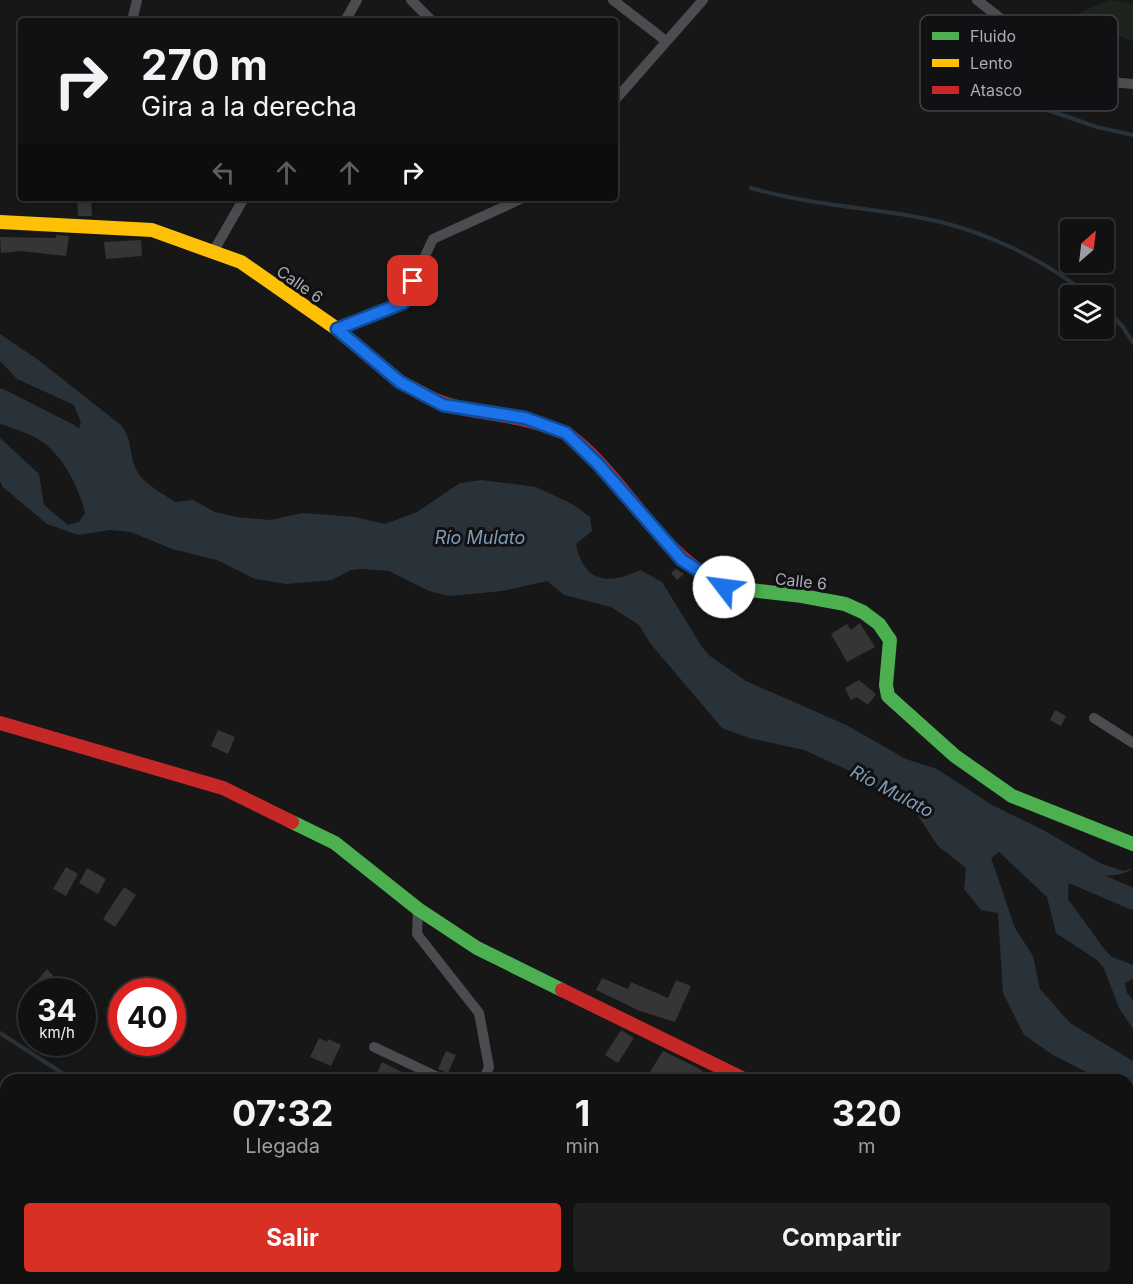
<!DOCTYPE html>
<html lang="es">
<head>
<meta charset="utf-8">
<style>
  :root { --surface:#111; --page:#1e1f1f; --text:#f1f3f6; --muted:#9c9d9f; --line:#303131; --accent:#d93025 }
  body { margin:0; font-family:Inter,sans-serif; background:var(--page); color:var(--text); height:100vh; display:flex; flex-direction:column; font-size:22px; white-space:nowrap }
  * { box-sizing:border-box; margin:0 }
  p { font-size:20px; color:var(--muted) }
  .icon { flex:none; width:33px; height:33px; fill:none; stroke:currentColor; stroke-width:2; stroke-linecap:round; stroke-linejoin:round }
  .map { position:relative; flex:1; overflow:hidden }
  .drawer { position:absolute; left:0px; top:1074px; width:1134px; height:210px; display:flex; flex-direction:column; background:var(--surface); border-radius:18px 18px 0 0; box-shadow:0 3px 9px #0003,0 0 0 2px var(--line) }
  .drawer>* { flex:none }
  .hud { position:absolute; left:18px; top:18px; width:600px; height:183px; border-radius:6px; box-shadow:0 3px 9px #0003,0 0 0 2px var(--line); background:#111; color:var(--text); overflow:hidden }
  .needle { width:39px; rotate:28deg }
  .fabs { position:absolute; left:1060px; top:219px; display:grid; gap:12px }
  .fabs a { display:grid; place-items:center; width:54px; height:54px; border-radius:6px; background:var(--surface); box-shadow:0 3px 9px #0003,0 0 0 2px var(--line); font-size:30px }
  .speed { position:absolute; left:18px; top:978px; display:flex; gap:12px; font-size:30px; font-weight:700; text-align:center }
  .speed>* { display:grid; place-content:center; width:78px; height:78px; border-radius:50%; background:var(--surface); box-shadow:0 3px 9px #0003,0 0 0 2px var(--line); line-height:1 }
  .speed small { font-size:15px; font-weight:400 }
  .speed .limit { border:9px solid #d22; background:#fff; color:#111 }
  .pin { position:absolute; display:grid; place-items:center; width:51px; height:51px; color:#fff; margin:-26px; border-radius:12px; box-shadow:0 3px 9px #0006 }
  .me { position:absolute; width:66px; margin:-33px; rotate:300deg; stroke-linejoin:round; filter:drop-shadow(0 0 4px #0008) }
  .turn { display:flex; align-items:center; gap:21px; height:126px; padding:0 24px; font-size:27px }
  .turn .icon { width:78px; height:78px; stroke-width:2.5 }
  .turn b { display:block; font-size:42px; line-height:51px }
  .lanes { display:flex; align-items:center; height:57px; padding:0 24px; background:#0003; justify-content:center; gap:30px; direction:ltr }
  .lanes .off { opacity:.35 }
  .eta { display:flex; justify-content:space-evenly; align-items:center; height:102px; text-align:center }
  .eta b { font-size:36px; font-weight:700; line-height:42px }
  .cta { display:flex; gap:12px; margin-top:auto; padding:12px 24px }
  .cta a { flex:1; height:69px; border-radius:6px; background:var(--accent); color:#fff; font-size:24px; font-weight:700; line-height:69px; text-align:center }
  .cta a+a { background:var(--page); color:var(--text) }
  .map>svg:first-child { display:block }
  .green { fill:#1d241e }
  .water { fill:#2a3239 }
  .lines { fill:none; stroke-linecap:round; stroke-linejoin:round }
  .stream { stroke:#2a3239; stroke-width:4 }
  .river { stroke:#2a3239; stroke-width:21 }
  .building { fill:#353536 }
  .street { stroke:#4b4c50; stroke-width:10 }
  .fast { stroke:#4caf50; stroke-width:14 }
  .slow { stroke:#ffc107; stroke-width:14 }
  .jam { stroke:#c62828; stroke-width:14 }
  .route-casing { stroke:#114b97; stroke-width:15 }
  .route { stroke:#1a73e8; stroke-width:10 }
  .labels { text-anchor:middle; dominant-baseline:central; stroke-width:6; stroke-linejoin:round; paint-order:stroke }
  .street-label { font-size:16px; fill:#a8adb8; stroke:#111113 }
  .water-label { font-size:18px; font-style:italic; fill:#7f9bb3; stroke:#111113 }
  .key { fill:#111113; stroke:#3e4045; stroke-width:1.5 }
  .key-label { font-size:16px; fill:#a8adb8 }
</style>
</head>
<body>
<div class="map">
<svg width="1133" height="1284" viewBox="0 0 1133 1284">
  <rect width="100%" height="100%" fill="#171717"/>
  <g class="green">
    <path d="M1110,0l23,4v37l-26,-10 1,26 -6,15 -26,-6 -31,-27c20,-20 39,-30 65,-39z"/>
    <path d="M552,1278h225l1,6h-235z"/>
    <path d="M839,1278h198l8,6h-211z"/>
  </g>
  <path class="water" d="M0,334l37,25 85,67c10,13 7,27 13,41 5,15 27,26 40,35l18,-2 22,12 22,5 33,3 33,-7 52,4 30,7 32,-12 43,-29 22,-3 54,7 38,18 16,12 2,14 -16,13c7,38 32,42 64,26l22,12 40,65 8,9 36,25 100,44 60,34 31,10 55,36 51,25 59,34 21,7 10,-3c-14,12 -46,7 -64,4l-1,27 37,51 7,7 21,8v14l-8,4 2,10 6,7v29l-14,-21 -15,-40 -7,-8 -41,-27 -9,-36 -48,-45 -8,6 24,70 18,28 7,33 30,34 63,38v55l-5,-13v-23h-26l-49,-25 -29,-20 -21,-42 -5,-80 -17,-3 -17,-21 2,-21 -28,-22 -23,-35 -63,-39 -48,-22 -55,-12 -27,-10 -72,-85 -11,-18 -28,-18 -47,-12 -17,-14 -45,10 -53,5 -20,-5 -40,-20 -27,-2 -11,1 -19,10 -46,4 -31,-5 -38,-19 -45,-11 -41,-17 -21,-2 -32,5 -31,-11 -44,-37 -3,-6v-43l39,36 5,31 24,20 11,-3 6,-9c-5,-24 -23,-59 -44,-72 -11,-8 -27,-12 -40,-17l-1,2v-20l67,31 10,-4 4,-10 -7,-18 -57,-26 -17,-18z"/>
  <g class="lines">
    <g class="stream">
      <path d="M921,29l112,76 64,22 36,8"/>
      <path d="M751,188c55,16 110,19 166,29 63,11 123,40 173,79"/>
      <path d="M1104,307l19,20 10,16"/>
      <path d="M0,1033l73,47"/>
      <path d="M302,1278l7,6"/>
    </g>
    <g class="river">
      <path d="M0,399l69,35 20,23"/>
      <path d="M1044,861l89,38"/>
    </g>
  </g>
  <g class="building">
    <path d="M77,198h14l1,18h-14z"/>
    <path d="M56,235l13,1 -3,20 -45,-5 -20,2 -1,-16 56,1z"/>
    <path d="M141,240l1,16 -36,3 -2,-17z"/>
    <path d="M676,569l8,5 -7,6 -6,-7z"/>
    <path d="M860,623l15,24 -28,15 -16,-28 16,-10 4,6z"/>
    <path d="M859,680l17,14 -8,11 -11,-8 -6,3 -6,-12z"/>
    <path d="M1055,710l11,6 -5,10 -11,-6z"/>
    <path d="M218,730l17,7 -7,17 -17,-8z"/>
    <path d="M66,867l12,7 -12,22 -13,-7z"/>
    <path d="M87,868l19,11 -8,15 -19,-11z"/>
    <path d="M124,887l12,8 -21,32 -12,-8z"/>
    <path d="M47,969l13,14 -8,9h-15l-5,-5z"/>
    <path d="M602,978l26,11 3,-7 37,16 8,-18 15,6 -16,36 -35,-11 -44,-21z"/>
    <path d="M621,1030l13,8 -16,25 -13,-8z"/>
    <path d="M319,1038l8,4 1,-3 13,6 -10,21 -21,-9z"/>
    <path d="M446,1051l10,4 -8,18 -10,-4z"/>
    <path d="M663,1051l35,17 8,6 -5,6h-56z"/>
    <path d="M382,1062l35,18h-43z"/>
  </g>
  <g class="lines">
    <g class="street">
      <path d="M411,0l21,21"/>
      <path d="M613,0l53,41"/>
      <path d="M977,0l71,55 41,25 44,4"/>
      <path d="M132,21l5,-21"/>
      <path d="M345,21l12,-21"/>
      <path d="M615,100l88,-100"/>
      <path d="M213,252l31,-54"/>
      <path d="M337,329l66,-26 30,-64 90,-41"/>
      <path d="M1094,718l39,25"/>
      <path d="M418,909l-1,25 62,79 10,54 -6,13"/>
      <path d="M374,1047l70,33"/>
      <path d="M1128,1272l5,3"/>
    </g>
    <g class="fast">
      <path d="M704,574l20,13 78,9 43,8 18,8 16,12 11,16 -4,45 2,11 67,60 57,40 121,48"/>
      <path d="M292,822l43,21 83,66 59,39 85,42"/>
    </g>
    <path class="slow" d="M0,222l152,8 89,32 96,67 63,53 27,14"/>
    <g class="jam">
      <path d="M427,396c36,19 80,15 119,30 6,2 15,4 21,8 53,38 82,105 137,140"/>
      <path d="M0,723l223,65 69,34"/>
      <path d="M562,990l184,90"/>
    </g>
  </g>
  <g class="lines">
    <defs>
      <path id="route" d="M413,281l-10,22 -66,26 63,53 43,23 82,13 41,15 32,31 84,96 42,27"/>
    </defs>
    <use href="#route" class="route-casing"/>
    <use href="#route" class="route"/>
  </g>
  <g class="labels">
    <g class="street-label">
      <text transform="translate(300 284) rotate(35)">Calle 6</text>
      <text transform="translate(801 581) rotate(6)">Calle 6</text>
    </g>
    <g class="water-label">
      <text x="480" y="537">Río Mulato</text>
      <text transform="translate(892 791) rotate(28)">Río Mulato</text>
    </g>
  </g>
  <rect x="920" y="15" width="198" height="96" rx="9" class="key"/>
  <rect x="932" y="32" width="27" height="8" fill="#4caf50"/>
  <rect x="932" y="59" width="27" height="8" fill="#ffc107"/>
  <rect x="932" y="86" width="27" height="8" fill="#c62828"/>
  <g class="key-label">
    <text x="970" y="42">Fluido</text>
    <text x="970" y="69">Lento</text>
    <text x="970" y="96">Atasco</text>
  </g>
</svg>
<div class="fabs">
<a><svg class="needle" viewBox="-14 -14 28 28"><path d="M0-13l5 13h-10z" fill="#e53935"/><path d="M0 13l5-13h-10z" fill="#9c9d9f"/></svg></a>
<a><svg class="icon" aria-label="layers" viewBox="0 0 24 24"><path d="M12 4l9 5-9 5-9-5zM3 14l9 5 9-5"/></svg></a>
</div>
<div class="speed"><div>34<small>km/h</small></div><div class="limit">40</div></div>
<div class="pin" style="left:413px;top:281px;background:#d93025"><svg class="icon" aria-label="arrive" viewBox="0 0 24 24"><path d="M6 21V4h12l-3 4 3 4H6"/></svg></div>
<svg class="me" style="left:724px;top:587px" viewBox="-20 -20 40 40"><circle r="19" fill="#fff"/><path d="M0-13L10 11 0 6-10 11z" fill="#1a73e8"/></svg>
<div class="hud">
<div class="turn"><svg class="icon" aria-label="right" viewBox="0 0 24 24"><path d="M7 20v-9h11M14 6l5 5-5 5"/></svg><div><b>270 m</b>Gira a la derecha</div></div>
<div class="lanes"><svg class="icon off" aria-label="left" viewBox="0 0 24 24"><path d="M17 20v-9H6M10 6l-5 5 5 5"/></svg><svg class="icon off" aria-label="ahead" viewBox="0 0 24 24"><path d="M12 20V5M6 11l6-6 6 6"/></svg><svg class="icon off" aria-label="ahead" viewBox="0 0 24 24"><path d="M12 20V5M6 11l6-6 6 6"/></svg><svg class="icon" aria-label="right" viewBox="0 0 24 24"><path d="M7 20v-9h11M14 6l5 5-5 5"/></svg></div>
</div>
<section class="drawer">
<div class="eta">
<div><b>07:32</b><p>Llegada</p></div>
<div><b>1</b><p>min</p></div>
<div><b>320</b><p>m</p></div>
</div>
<div class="cta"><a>Salir</a><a>Compartir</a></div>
</section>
</div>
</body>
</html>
